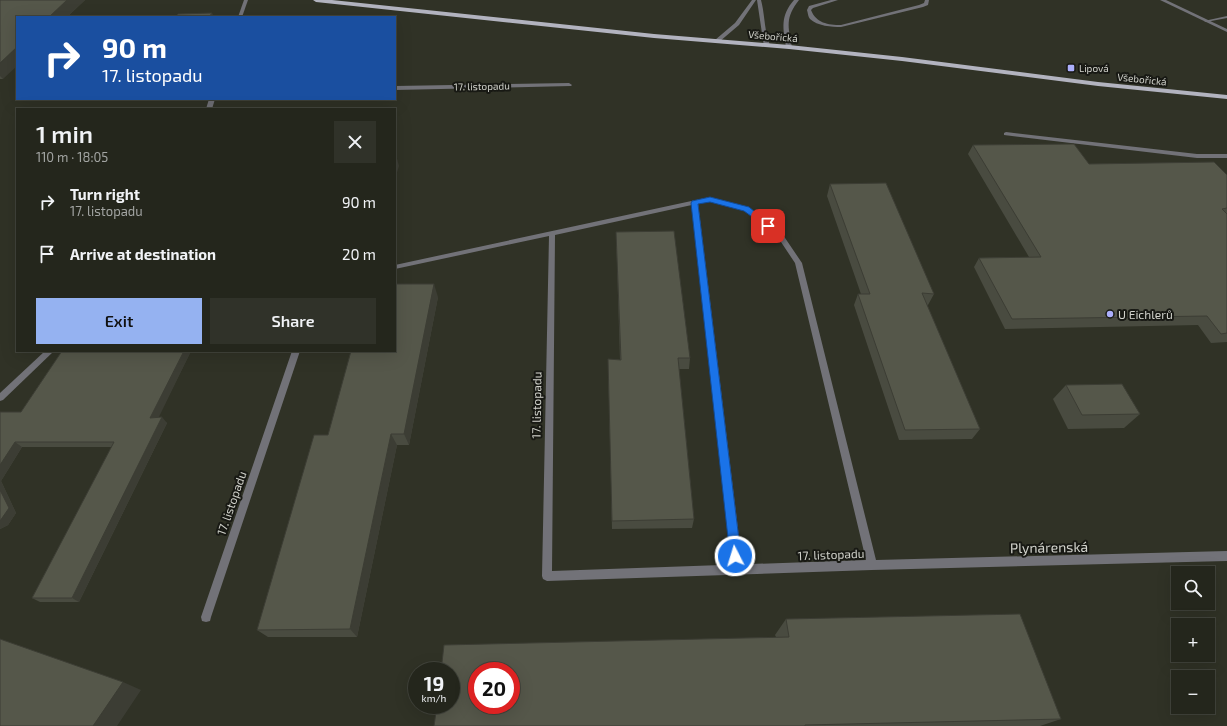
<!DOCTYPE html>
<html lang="en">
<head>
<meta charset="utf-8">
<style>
  :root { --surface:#24261c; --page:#303229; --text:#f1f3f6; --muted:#a3a5a3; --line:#41433b; --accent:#95b2f1 }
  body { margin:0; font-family:"Exo 2",sans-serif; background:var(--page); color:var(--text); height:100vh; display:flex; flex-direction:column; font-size:15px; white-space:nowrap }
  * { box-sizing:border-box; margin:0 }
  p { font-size:13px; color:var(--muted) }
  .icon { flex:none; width:22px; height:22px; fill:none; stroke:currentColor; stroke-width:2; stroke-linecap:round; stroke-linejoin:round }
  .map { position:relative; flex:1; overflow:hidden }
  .sheet { position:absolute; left:16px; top:108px; width:380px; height:244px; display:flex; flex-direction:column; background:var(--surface); border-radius:0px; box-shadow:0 4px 16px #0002,0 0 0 1px var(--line) }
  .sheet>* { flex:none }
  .guide { position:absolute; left:16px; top:16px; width:380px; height:84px; border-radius:0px; box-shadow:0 4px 16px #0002,0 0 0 1px var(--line); background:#1a4fa0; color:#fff; overflow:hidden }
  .fabs { position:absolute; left:1171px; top:566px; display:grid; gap:8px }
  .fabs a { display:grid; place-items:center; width:44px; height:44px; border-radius:0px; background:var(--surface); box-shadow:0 4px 16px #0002,0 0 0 1px var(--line); font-size:20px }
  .speed { position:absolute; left:408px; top:662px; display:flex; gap:8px; font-size:20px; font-weight:700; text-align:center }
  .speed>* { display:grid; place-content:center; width:52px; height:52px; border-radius:50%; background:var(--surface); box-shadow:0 4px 16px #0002,0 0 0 1px var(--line); line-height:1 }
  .speed small { font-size:10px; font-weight:400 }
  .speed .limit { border:6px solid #d22; background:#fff; color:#111 }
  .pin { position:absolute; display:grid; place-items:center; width:34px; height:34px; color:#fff; margin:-17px; border-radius:8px; box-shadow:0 2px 6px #0006 }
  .me { position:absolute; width:44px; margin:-22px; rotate:355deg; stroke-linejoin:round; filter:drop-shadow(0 0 3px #0008) }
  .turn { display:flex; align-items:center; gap:14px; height:84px; padding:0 20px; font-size:18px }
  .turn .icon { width:52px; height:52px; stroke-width:2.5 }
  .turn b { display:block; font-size:28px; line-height:34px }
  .round { display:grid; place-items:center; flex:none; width:42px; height:42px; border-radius:0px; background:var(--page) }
  .headline { display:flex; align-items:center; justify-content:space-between; height:68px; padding:0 20px }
  h1 { font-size:24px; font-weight:600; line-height:30px }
  .cta { display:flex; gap:8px; margin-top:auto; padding:8px 20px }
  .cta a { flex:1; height:46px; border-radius:0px; background:var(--accent); color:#111; font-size:16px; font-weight:600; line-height:46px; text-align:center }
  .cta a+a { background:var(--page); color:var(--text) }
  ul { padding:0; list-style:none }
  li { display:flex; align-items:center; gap:12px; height:52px; padding:0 20px }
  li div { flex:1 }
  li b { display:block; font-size:15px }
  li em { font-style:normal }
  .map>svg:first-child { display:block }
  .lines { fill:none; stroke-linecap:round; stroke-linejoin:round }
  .service { fill:#727278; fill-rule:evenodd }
  .minor { fill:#727278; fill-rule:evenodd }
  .tertiary { fill:#727278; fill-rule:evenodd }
  .primary { fill:#b2b3bf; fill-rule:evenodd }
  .wall { fill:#494b40 }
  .shaded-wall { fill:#3c3d34 }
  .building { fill:#55574a; stroke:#3c3d34; fill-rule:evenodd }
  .route { fill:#1a73e8; stroke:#114b97 }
  .poi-dot { fill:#acaffb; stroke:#181914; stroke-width:1.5 }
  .labels { text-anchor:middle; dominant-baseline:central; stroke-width:4; stroke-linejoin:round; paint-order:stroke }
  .far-street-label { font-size:10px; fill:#d2d3cc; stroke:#181914 }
  .far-poi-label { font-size:10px; fill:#d2d3cc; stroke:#181914; text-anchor:start }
  .poi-label { font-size:12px; fill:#d2d3cc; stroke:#181914; text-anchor:start }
  .street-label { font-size:12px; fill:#d2d3cc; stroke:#181914 }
  .near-street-label { font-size:14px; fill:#d2d3cc; stroke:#181914 }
</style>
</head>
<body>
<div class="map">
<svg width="1227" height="726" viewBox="0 0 1227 726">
  <rect width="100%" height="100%" fill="#303226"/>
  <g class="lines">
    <g class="service">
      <path d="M752,0h4l-17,25 -20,17h-4v-2l20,-17z"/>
      <path d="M757,0h4c4,15 3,30 9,45l-3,2 -3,-2 -1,-5z"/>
      <path d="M794,0h5c-14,18 -11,26 -7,47l-3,2 -3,-2c-3,-19 -6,-31 8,-47z"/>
      <path d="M831,0h7l-25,8 -2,2c5,13 17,15 30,15l78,-20 5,-2 1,-3h4l-1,5 -5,2 -82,20c-9,0 -24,-1 -31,-8 -2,-2 -2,-6 -3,-9l2,-4z"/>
      <path d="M1227,16v2l-21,4 -2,-1z"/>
      <path d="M569,83l3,2 -1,1 -176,4v-4z"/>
      <path d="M1006,132l191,22h30v4h-30l-193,-23v-2z"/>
      <path d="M695,201l3,2 40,326 3,41 -1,3 -4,2 -4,-2 -1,-3 -3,-41 -36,-326z"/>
    </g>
    <g class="minor">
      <path d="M244,0h4l-6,17h-4z"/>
      <path d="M209,99h6l-3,10h-6z"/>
      <path d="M710,197l39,11 32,24 21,31 74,297 351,-9v10l-355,9 -325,11 -4,-2 -1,-3 7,-340 -154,33v-4zM710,201l35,9 32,26 18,27 71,297 -314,11 3,-336z"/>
      <path d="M45,351h9l-51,49 -3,1v-8z"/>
      <path d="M292,351h8l-89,266 -1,4 -4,1 -4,-1 -1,-4z"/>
    </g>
    <path class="tertiary" d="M1160,0h6l61,29v3z"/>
    <path class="primary" d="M313,0h19l322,34 135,11 113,12 196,25 129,13v4l-129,-13 -196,-25 -113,-12 -135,-11 -338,-36z"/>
  </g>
  <g class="wall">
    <path d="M0,0h85l-18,17h-50l-14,62h-3z"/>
    <path d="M973,145l116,19 138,11v167l-16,1 -13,-18 -193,4 -31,-62 5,-9 50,-1 -61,-103z"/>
    <path d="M830,184l104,110 -6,11h-1l53,124 -8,10 -73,1 -45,-135 4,-11h3l-34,-98z"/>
    <path d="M616,232l74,126 -1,11h-10l15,150 -2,9 -80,1 -4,-170 12,1z"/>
    <path d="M438,297l-29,148h-12l-40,192h-89l-11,-7 71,-195z"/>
    <path d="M62,351h129l-33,66 9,6 -88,179h-39l-8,-4 80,-151h-90l-21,34 15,32 -8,12 -8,4v-117h21z"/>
    <path d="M1066,385l74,29 -16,14 -56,1 -15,-30z"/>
    <path d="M786,619l275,100 -21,7h-606l342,-89 -1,-2z"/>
  </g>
  <g class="shaded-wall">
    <path d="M67,0h18l-18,17h-18z"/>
    <path d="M212,13l2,4h-5z"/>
    <path d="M17,47v19l-14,13 -3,-3v-13z"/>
    <path d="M396,155l3,11 -4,13v-22z"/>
    <path d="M434,284l4,13 -29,148 -5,-11z"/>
    <path d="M184,351h7l-35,72 -6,-5z"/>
    <path d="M162,417l5,6 -88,179 -7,-4z"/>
    <path d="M391,434l6,11 -40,192 -7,-8z"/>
    <path d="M15,442l7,5 -21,34 15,32 -8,12 -8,4v-64z"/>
    <path d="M123,682l18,8 -24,36h-24z"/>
  </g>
  <g class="building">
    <path d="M0,0h67l-18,17h-32v30l-17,16z"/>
    <path d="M212,13l-3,4h-34l3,-3z"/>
    <path d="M1074,144l15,20 125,-2 13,13v33l-5,1 5,5v119l-6,1 -14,-18 -195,3 -33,-61 62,-1 -68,-112z"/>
    <path d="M886,183l48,111 -12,-1 58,136 -75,1 -47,-136h12l-40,-110z"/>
    <path d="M674,231l16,127h-12l16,161 -82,2 -4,-162 13,1 -5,-128z"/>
    <path d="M395,284h39l-30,150h-13l-41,195 -93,1 57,-195h14l23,-84h44z"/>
    <path d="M62,351h122l-34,67 12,-1 -90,181h-40l82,-156h-99l-15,23v-53h21z"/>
    <path d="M1122,384l18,30 -58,1 -16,-30z"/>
    <path d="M0,490l9,18 -9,13z"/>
    <path d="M1020,614l41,105 -256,6v1h-371l3,-21h14v-34h-10l3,-26 345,-8 -3,-18zM477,671h34v34h-34z"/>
    <path d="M0,639l123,43 -30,44h-93z"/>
  </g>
  <path class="route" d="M710,197l39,10 23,19 -1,1h-5l-22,-16 -34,-9 -12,2 43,352 -2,4 -4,2 -4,-2 -1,-4 -39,-353 1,-2z"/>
  <g class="poi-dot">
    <rect x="1067" y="64" width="8" height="8" rx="2"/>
    <circle cx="1110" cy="314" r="4"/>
  </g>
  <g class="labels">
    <g class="far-street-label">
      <text transform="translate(773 36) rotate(5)">Všebořická</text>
      <text transform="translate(1142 79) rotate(6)">Všebořická</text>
      <text transform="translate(482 86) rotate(-1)">17. listopadu</text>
    </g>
    <g class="far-poi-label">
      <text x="1079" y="68">Lipová</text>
    </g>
    <g class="poi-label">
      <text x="1118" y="314">U Eichlerů</text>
    </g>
    <g class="street-label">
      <text transform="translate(536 405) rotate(-89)">17. listopadu</text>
      <text transform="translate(231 503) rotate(-71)">17. listopadu</text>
      <text transform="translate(831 554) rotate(-2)">17. listopadu</text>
    </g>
    <g class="near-street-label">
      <text transform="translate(1049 547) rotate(-1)">Plynárenská</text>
    </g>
  </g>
</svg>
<div class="fabs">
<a><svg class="icon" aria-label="search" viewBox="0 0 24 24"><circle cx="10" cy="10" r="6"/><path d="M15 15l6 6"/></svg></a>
<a>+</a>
<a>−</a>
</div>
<div class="speed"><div>19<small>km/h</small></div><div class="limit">20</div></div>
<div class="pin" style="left:768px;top:226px;background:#d93025"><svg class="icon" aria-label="arrive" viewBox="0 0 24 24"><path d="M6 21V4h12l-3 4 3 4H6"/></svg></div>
<svg class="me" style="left:735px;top:556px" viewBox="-20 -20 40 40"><circle r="17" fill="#1a73e8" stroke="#fff" stroke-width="3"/><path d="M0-11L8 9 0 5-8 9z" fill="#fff"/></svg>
<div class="guide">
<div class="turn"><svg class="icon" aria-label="right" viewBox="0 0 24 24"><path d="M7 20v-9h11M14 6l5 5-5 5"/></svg><div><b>90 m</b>17. listopadu</div></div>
</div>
<section class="sheet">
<div class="headline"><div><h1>1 min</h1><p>110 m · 18:05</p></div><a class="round"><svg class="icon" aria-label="close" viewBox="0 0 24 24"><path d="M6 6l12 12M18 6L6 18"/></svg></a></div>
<ul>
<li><svg class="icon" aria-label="right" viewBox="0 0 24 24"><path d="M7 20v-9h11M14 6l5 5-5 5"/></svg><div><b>Turn right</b><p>17. listopadu</p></div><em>90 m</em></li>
<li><svg class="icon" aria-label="arrive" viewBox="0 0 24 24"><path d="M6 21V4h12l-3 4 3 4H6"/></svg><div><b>Arrive at destination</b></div><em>20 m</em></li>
</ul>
<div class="cta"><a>Exit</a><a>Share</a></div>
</section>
</div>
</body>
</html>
